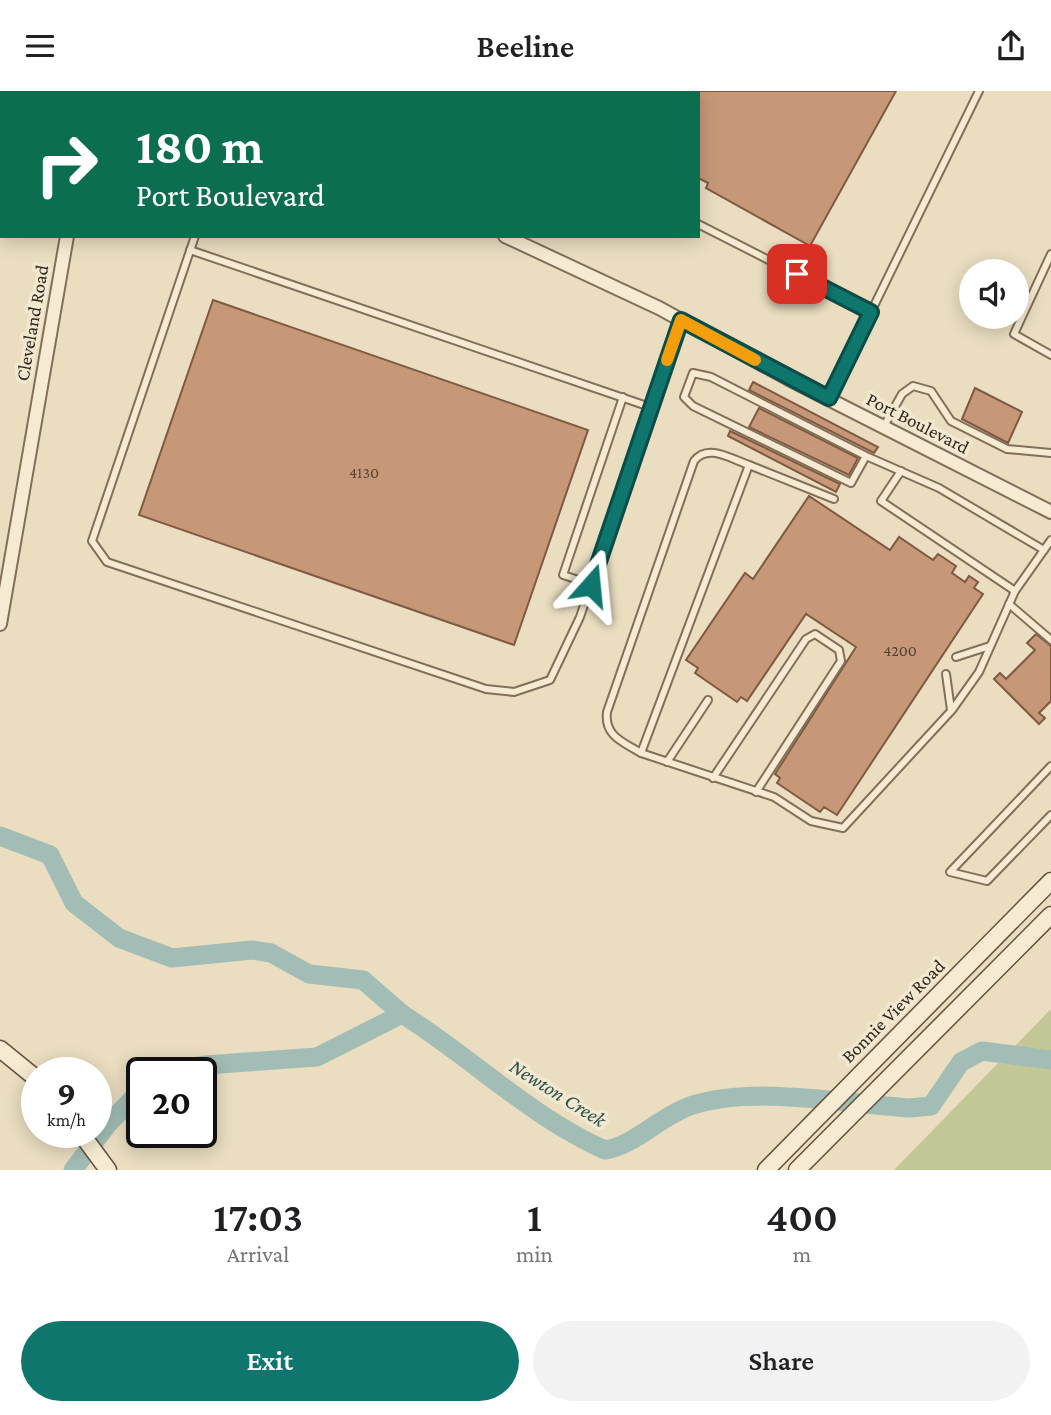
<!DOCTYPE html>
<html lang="en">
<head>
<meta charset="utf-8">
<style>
  :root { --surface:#fff; --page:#f2f2f2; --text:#202124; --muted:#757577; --accent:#0f766e }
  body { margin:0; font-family:"Crimson Pro",serif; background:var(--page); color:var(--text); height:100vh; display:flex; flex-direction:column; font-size:26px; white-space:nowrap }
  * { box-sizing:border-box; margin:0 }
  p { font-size:23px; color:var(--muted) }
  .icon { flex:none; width:38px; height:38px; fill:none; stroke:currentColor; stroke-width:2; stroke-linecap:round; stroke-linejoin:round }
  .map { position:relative; height:1079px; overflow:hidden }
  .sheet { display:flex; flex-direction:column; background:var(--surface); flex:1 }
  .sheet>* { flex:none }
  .banner { position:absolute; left:0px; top:0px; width:700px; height:147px; box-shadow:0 4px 18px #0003; background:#0b6e4f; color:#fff; overflow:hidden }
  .tools { position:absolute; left:959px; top:168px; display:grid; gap:14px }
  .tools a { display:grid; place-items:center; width:70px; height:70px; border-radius:50%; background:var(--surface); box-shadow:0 4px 18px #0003; font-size:35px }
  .speed { position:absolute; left:21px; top:966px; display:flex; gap:14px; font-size:35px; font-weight:700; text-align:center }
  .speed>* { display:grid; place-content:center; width:91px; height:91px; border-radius:50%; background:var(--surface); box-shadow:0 4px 18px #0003; line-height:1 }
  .speed small { font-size:18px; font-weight:400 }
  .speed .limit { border:4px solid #111; border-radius:10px; background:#fff; color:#111 }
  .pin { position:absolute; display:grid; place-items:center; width:60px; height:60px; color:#fff; margin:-30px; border-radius:14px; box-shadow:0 4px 10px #0006 }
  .me { position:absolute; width:77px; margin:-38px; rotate:18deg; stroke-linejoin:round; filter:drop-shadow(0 0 5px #0008) }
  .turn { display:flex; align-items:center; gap:24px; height:147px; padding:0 21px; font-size:32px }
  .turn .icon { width:91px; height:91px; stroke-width:2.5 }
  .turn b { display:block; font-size:49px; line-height:60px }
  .eta { display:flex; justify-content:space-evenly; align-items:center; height:119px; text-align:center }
  .eta b { font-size:42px; font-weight:600; line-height:49px }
  .cta { display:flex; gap:14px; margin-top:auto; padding:14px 21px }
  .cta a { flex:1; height:80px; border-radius:42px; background:var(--accent); color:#fff; font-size:28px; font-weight:600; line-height:80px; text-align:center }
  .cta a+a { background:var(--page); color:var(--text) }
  header { display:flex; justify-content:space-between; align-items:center; height:91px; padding:0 21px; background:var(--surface); font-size:32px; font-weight:600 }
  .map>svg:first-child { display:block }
  .green { fill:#c2c795 }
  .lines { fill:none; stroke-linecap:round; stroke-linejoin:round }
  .river { stroke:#a2bdb5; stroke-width:19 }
  .building { fill:#c69878; stroke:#7f5941; stroke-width:2 }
  .lane-casing { stroke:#826f59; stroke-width:10 }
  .street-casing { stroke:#826f59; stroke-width:16 }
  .secondary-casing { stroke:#64503c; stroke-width:19 }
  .lane { stroke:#f6ebd2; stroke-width:6 }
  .street { stroke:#f6ebd2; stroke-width:12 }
  .secondary { stroke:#f6ebd2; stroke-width:16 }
  .route-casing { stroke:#0a4d48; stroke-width:18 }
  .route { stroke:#0f766e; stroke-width:12 }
  .slow { stroke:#f59e0b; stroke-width:12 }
  .labels { text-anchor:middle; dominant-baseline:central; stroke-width:7; stroke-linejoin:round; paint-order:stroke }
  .number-label { font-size:16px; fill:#574334 }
  .street-label { font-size:19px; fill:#32271d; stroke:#f2e8cf }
  .water-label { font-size:21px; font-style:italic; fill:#2d514f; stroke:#f2e8cf }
</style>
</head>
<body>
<header><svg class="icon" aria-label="menu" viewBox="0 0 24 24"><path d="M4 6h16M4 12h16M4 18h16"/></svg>Beeline<svg class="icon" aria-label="share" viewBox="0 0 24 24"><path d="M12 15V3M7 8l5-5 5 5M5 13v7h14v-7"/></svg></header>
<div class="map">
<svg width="1051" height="1079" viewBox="0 0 1051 1079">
  <rect width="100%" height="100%" fill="#eaddc0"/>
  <path class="green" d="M1051,918v161h-157z"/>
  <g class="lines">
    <g class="river">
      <path d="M0,745l50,19 24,48 45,35 53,20 80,-8 19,3 38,21 54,6 39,34"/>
      <path d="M157,982l49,-8 111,-8 85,-43c69,43 127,102 203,136 27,-3 56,-34 85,-44 63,-21 152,-3 219,2l22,-2 30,-44 21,-11 69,9"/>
      <path d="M73,1079l35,-46 34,-35"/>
    </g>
  </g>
  <g class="building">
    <path d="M698,0h198l-86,155 -104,-58 2,-5 -10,-5z"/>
    <path d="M213,209l375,130 -74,215 -375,-130z"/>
    <path d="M753,291l125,65 -4,6 -125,-63z"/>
    <path d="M975,297l47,24 -14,31 -46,-24z"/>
    <path d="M759,317l99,50 -9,17 -100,-48z"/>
    <path d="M730,340l110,53 -4,8 -108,-56z"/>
    <path d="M809,405l81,54 9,-13 34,23 5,-6 18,12 -4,7 13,9 4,-6 9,6 -4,6 9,6 -146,221 -13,-8 -4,5 -43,-29 3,-5 -5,-4 81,-127 -50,-33 -59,87 -6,-4 -4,5 -42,-29 3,-5 -12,-8 59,-87 8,6z"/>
    <path d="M1036,543l15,12v55l-12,12 6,5 -6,6 -45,-45 6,-6 6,6 29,-29 -8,-7z"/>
  </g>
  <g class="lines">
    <defs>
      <g id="lane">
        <path d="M389,0l7,2"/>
        <path d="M17,2v-2"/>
        <path d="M352,2v-2"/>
        <path d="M492,2l1,-2"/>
        <path d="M572,2l1,-2"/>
        <path d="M0,37l2,1"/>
        <path d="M698,133l173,88"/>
        <path d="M195,145l-103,305 15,21 379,127 28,3 36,-12 30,-63 101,-297"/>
        <path d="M190,159l460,157"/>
        <path d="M1051,163l-37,80 37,21"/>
        <path d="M829,307l150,-307"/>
        <path d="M884,335l18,-32 11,-8 18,5 20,30 56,28 44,4"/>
        <path d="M866,365l-15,27 -158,-77 -9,-9 9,-24 18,4 155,79 73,32 105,62"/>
        <path d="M901,380l-20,30 134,90"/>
        <path d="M834,408l-85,-34 -108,288 133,44 37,24 32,7 109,-118 27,-38 36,-81 36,-51"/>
        <path d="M591,493l-28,-9 60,-178"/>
        <path d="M1009,513l42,36"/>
        <path d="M956,566l34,-11"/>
        <path d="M946,583l5,36"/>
        <path d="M641,662c-18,-11 -37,-17 -34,-41l87,-251c14,-18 37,-2 55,4"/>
        <path d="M667,671l41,-62"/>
        <path d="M1051,675l-101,106 37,9 64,-66"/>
        <path d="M713,687l93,-139 9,-5 24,16 2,11 -85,131"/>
      </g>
      <g id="street">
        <path d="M91,2v-2"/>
        <path d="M505,145l154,72 130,71 262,133"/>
        <path d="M0,533l67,-388"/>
      </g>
      <g id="secondary">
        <path d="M0,958l37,30"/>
        <path d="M80,1041l28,38"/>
        <path d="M766,1079l285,-289"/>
        <path d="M797,1079l254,-255"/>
      </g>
    </defs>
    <use href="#lane" class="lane-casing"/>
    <use href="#street" class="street-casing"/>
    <use href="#secondary" class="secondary-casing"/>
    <use href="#lane" class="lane"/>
    <use href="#street" class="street"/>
    <use href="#secondary" class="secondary"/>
  </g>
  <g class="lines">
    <defs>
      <path id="route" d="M591,494l90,-265 148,78 42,-86 -74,-38"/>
    </defs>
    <use href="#route" class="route-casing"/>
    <use href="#route" class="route"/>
    <path class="slow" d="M667,269l14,-40 74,40"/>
  </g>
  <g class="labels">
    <g class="number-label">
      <text x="364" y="381">4130</text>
      <text x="900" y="559">4200</text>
    </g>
    <g class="street-label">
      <text transform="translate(32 232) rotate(-80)">Cleveland Road</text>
      <text transform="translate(918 332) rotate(27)">Port Boulevard</text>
      <text transform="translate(893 920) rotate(-45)">Bonnie View Road</text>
    </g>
    <g class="water-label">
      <text transform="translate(558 1002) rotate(32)">Newton Creek</text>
    </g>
  </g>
</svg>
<div class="tools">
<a><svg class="icon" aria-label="sound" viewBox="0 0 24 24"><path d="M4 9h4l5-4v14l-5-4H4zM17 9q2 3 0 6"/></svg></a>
</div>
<div class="speed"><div>9<small>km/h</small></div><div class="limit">20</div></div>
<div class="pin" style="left:797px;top:183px;background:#d93025"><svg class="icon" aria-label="arrive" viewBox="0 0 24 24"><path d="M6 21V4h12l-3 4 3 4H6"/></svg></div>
<svg class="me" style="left:591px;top:494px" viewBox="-20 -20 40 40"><path d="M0-17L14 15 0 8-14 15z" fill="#0f766e" stroke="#fff" stroke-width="4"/></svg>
<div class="banner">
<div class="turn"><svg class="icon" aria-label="right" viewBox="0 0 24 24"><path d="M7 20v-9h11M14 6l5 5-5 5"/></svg><div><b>180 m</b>Port Boulevard</div></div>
</div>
</div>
<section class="sheet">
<div class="eta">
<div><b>17:03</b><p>Arrival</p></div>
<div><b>1</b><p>min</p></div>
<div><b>400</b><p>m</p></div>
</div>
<div class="cta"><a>Exit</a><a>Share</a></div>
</section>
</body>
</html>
